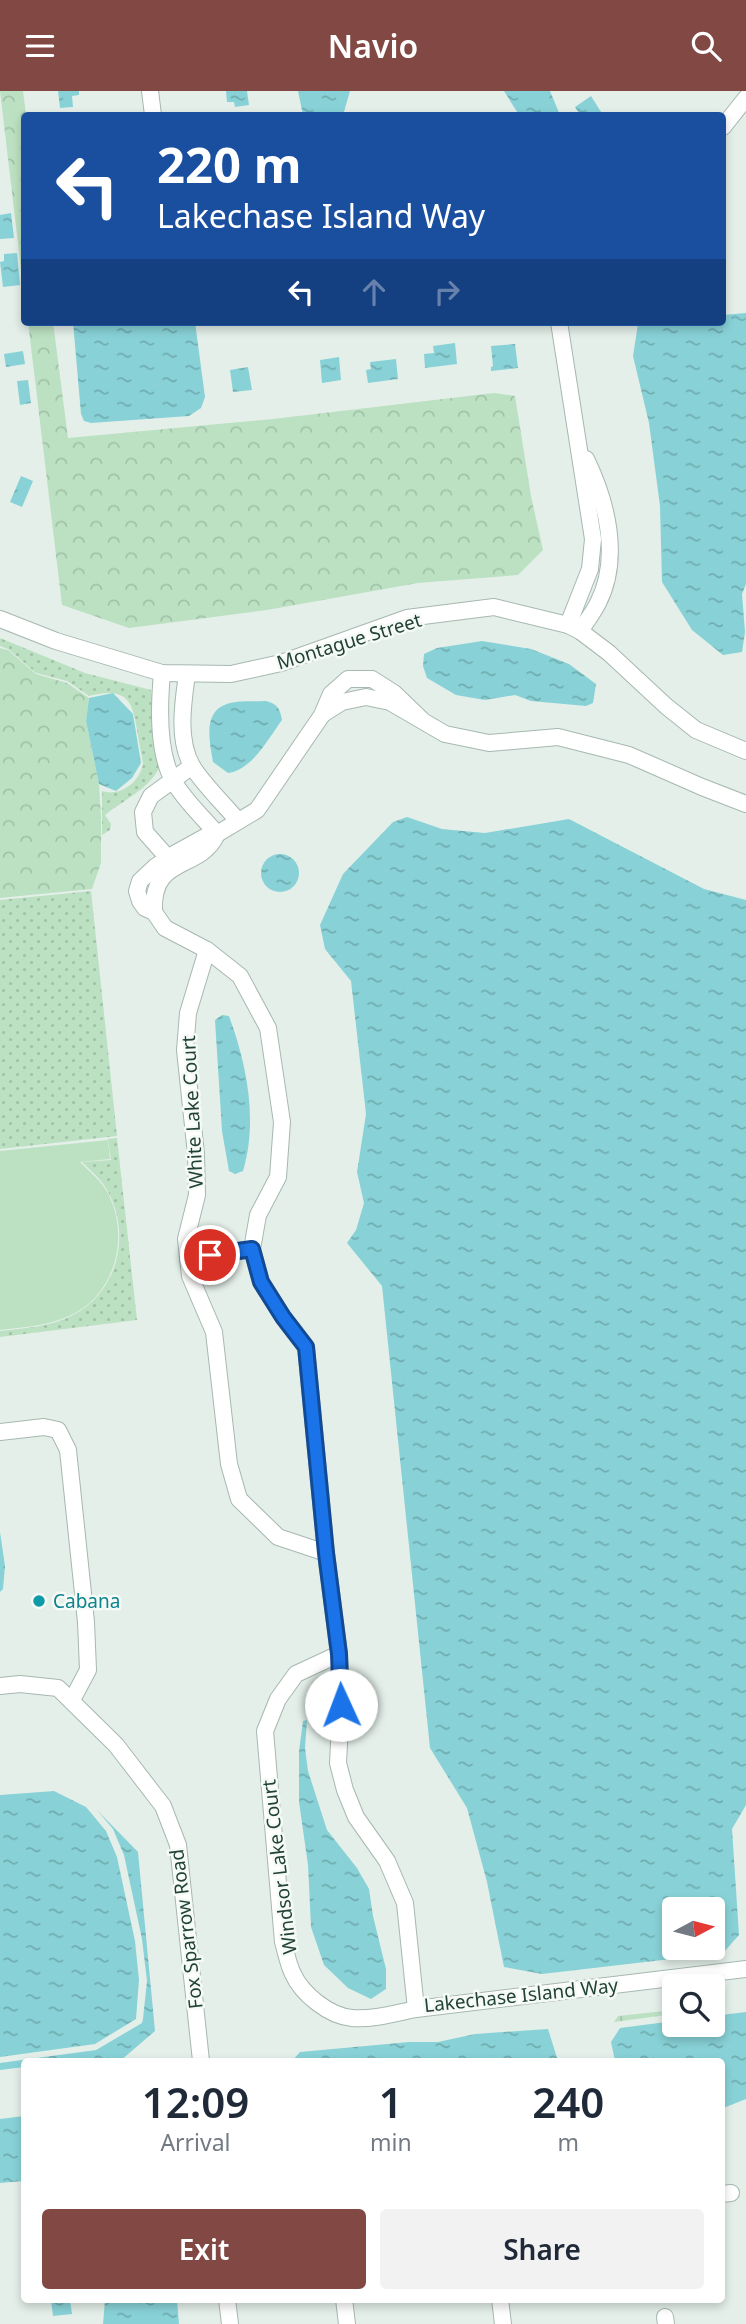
<!DOCTYPE html>
<html lang="en">
<head>
<meta charset="utf-8">
<style>
  :root { --surface:#fff; --page:#f2f2f3; --text:#1f2937; --muted:#747a83; --accent:#824844 }
  body { margin:0; font-family:"Noto Sans",sans-serif; background:var(--page); color:var(--text); height:100vh; display:flex; flex-direction:column; font-size:26px; white-space:nowrap }
  * { box-sizing:border-box; margin:0 }
  p { font-size:23px; color:var(--muted) }
  .icon { flex:none; width:38px; height:38px; fill:none; stroke:currentColor; stroke-width:2; stroke-linecap:round; stroke-linejoin:round }
  .map { position:relative; flex:1; overflow:hidden }
  .panel { position:absolute; left:21px; top:1967px; width:704px; height:245px; display:flex; flex-direction:column; background:var(--surface); border-radius:7px; box-shadow:0 4px 10px #0003 }
  .panel>* { flex:none }
  .hud { position:absolute; left:21px; top:21px; width:705px; height:214px; border-radius:7px; box-shadow:0 4px 10px #0003; background:#1a4fa0; color:#fff; overflow:hidden }
  .needle { width:46px; rotate:83deg }
  .controls { position:absolute; left:662px; top:1806px; display:grid; gap:14px }
  .controls a { display:grid; place-items:center; width:63px; height:63px; border-radius:7px; background:var(--surface); box-shadow:0 4px 10px #0003; font-size:35px }
  .pin { position:absolute; display:grid; place-items:center; width:60px; height:60px; color:#fff; margin:-30px; border:4px solid #fff; border-radius:50%; box-shadow:0 2px 7px #0007 }
  .me { position:absolute; width:77px; margin:-38px; rotate:358deg; stroke-linejoin:round; filter:drop-shadow(0 0 5px #0008) }
  .turn { display:flex; align-items:center; gap:24px; height:147px; padding:0 21px; font-size:32px }
  .turn .icon { width:91px; height:91px; stroke-width:2.5 }
  .turn b { display:block; font-size:49px; line-height:60px }
  .lanes { display:flex; align-items:center; height:66px; padding:0 21px; background:#0003; justify-content:center; gap:35px; direction:ltr }
  .lanes .off { opacity:.35 }
  .eta { display:flex; justify-content:space-evenly; align-items:center; height:119px; text-align:center }
  .eta b { font-size:42px; font-weight:600; line-height:49px }
  .primary-button { display:flex; gap:14px; margin-top:auto; padding:14px 21px }
  .primary-button a { flex:1; height:80px; border-radius:7px; background:var(--accent); color:#fff; font-size:28px; font-weight:600; line-height:80px; text-align:center }
  .primary-button a+a { background:var(--page); color:var(--text) }
  header { display:flex; justify-content:space-between; align-items:center; height:91px; padding:0 21px; background:var(--accent); color:#fff; font-size:32px; font-weight:600 }
  .map>svg:first-child { display:block }
  .grass { fill:url(#grass-dots) }
  .forest { fill:url(#forest-crowns) }
  .wetland { fill:url(#wetland-marsh) }
  .pitch { fill:#bce1c2 }
  .water { fill:url(#water-ripples); fill-rule:evenodd }
  .lines { fill:none; stroke-linecap:round; stroke-linejoin:round }
  .minor-casing { stroke:#a6b8b0; stroke-width:18 }
  .minor { stroke:#fff; stroke-width:16 }
  .route-casing { stroke:#114b97; stroke-width:18 }
  .route { stroke:#1a73e8; stroke-width:12 }
  .culture-dot { fill:#0f9aa8; stroke:#f5faf7; stroke-width:2.5 }
  .labels { text-anchor:middle; dominant-baseline:central; stroke-width:5; stroke-linejoin:round; paint-order:stroke }
  .street-label { font-size:19px; fill:#224236; stroke:#f5faf7 }
  .culture-label { font-size:19px; fill:#0d838f; stroke:#f5faf7; text-anchor:start }
</style>
</head>
<body>
<header><svg class="icon" aria-label="menu" viewBox="0 0 24 24"><path d="M4 6h16M4 12h16M4 18h16"/></svg>Navio<svg class="icon" aria-label="search" viewBox="0 0 24 24"><circle cx="10" cy="10" r="6"/><path d="M15 15l6 6"/></svg></header>
<div class="map">
<svg width="746" height="2233" viewBox="0 0 746 2233">
  <defs>
    <pattern id="grass-dots" width="8" height="8" patternUnits="userSpaceOnUse" patternTransform="scale(1.75)"><rect width="8" height="8" fill="#bce1c2"/><path d="M2 2h.1M6 6h.1" fill="none" stroke="#a1c2a7" stroke-width="1.8" stroke-linecap="round"/></pattern>
    <pattern id="forest-crowns" width="20" height="18" patternUnits="userSpaceOnUse" patternTransform="scale(1.75)"><rect width="20" height="18" fill="#bce1c2"/><path d="M2 6a3 3 0 1 1 6 0M12 15a3 3 0 1 1 6 0" fill="none" stroke="#a1c2a7"/></pattern>
    <pattern id="wetland-marsh" width="20" height="14" patternUnits="userSpaceOnUse" patternTransform="scale(1.75)"><rect width="20" height="14" fill="#bce1c2"/><path d="M1 5h8M5 5V1M11 12h8M15 12V8" fill="none" stroke="#a1c2a7"/></pattern>
    <pattern id="water-ripples" width="26" height="14" patternUnits="userSpaceOnUse" patternTransform="scale(1.75)"><rect width="26" height="14" fill="#88d2d7"/><path d="M2 4q2-2 4 0t4 0M15 11q2-2 4 0t4 0" fill="none" stroke="#6facaf"/></pattern>
  </defs>
  <rect width="100%" height="100%" fill="#e4efe9"/>
  <g class="grass">
    <path d="M0,547l85,35 66,17 8,78c-10,21 -37,33 -54,47l6,9 -1,6 -8,5v-44c18,6 37,-8 41,-27 -1,-10 -4,-19 -5,-28 -5,-34 -9,-50 -49,-40l-22,-15 -31,-8 -28,-24 -8,-3z"/>
    <path d="M91,800l26,245 -117,13v-249z"/>
    <path d="M117,1047l20,182 -137,17v-6c24,-3 51,-4 73,-16 45,-23 59,-81 34,-125 -6,-11 -16,-19 -25,-28l29,-2 -3,-21z"/>
  </g>
  <g class="forest">
    <path d="M0,0h23l3,24 -2,179z"/>
    <path d="M28,231h25l15,116 205,-19 221,-26 21,3 16,100 12,54 -25,25 -100,8 -151,27 -138,18 -67,-23z"/>
    <path d="M0,557l8,2 28,24 31,9 22,15 -3,23 13,63 2,33v46l-9,26 -92,9z"/>
  </g>
  <path class="wetland" d="M674,1919v4l-60,8 4,-6z"/>
  <path class="pitch" d="M108,1049l2,19 -30,3c9,9 19,17 26,28 25,43 11,105 -37,126 -21,10 -46,11 -69,14v-179z"/>
  <g class="water">
    <path d="M58,0h21v4l-7,1 1,11 -13,1z"/>
    <path d="M226,0h21l2,14 -14,2 -1,-5h-7z"/>
    <path d="M298,0h52l-7,24h-40z"/>
    <path d="M504,0h46l10,24h-41z"/>
    <path d="M591,5l12,19h-23l-5,-8z"/>
    <path d="M11,122l3,25 -14,1v-24z"/>
    <path d="M17,162l3,32 -17,2 -3,-25 4,-1v-7z"/>
    <path d="M746,222v271l-4,10 3,38 -3,20 -19,3 -31,-25 -30,-48 -2,-76 -11,-83 -16,-67 5,-32 85,-2v-7z"/>
    <path d="M73,231h122l10,75 -4,11 -12,8 -98,7 -7,-2 -3,-7z"/>
    <path d="M455,252l2,21 -32,4 -1,-14 10,-1 -1,-7z"/>
    <path d="M515,253l3,24 -27,3v-4l2,-1 -2,-20z"/>
    <path d="M23,260l2,13 -19,3 -2,-13z"/>
    <path d="M339,266l2,23 -19,3 -2,-23z"/>
    <path d="M396,268l2,20 -30,4 -2,-13 5,-1 -1,-7z"/>
    <path d="M248,276l4,23 -19,2 -3,-22z"/>
    <path d="M28,289l3,23 -11,2 -3,-24z"/>
    <path d="M21,385l12,5 -11,26 -12,-5z"/>
    <path d="M482,550l49,8 38,15 27,20 -3,19 -7,3 -55,-5 -16,-6 -30,5 -29,-5 -29,-17 -4,-12 1,-12 13,-6z"/>
    <path d="M113,602l20,21 8,49 -9,15 -16,13 -17,-7 -13,-63 3,-23z"/>
    <path d="M266,610c12,3 14,8 16,19 -14,19 -30,50 -54,53l-15,-11c-3,-19 -11,-50 14,-58 11,-4 27,-2 39,-3z"/>
    <path d="M407,726l35,12 43,4 84,-14 135,70 42,11v905l-14,24 7,106 -16,18 -181,21 -38,-7 -17,-85 -20,-74 -37,-60 -48,-462 -35,-43 9,-13 8,-27 -7,-31 9,-58 -15,-133 -26,-32 -5,-24 23,-51 50,-52zM674,1818h38v39h-38z"/>
    <circle cx="280" cy="782" r="19"/>
    <path d="M222,924l7,1c18,49 29,105 14,155l-8,3 -6,-3 -7,-40 -7,-111z"/>
    <path d="M0,1441l5,34 -2,23 -3,3z"/>
    <path d="M307,1629l-2,28 3,23 19,59 30,38 12,21 4,27 13,53v20l-15,10 -23,-11 -24,-23 -13,-38 -3,-62 -9,-63v-51l4,-30z"/>
    <path d="M54,1700l32,16 20,24 11,26 18,84 4,39 -3,39 -41,25 -95,13v-262z"/>
    <path d="M97,1719l41,42 17,179 -35,30h-96v6l-24,3v-7l96,-13 46,-27 1,-4 4,-38 -5,-42 -18,-84 -11,-26z"/>
    <path d="M746,1921v87l-25,10v-48h-106l-4,-19 9,-14 54,-7v4h38v-9z"/>
    <path d="M548,1938l10,32h-266l8,-9 109,-10h29l37,-8z"/>
    <path d="M24,2025v65l-24,2v-64z"/>
    <path d="M51,2209h19l2,14 -19,2z"/>
    <path d="M105,2209h72l2,24h-76z"/>
  </g>
  <g class="lines">
    <defs>
      <g id="minor">
        <path d="M150,0l3,24"/>
        <path d="M723,36l23,-29"/>
        <path d="M559,231l34,217 -3,30 -22,56"/>
        <path d="M0,528l56,22 106,32 69,1 50,-11 126,-45 87,-11 74,18 12,6 29,22 57,53 30,24 50,21"/>
        <path d="M580,540c6,-9 13,-18 18,-28 23,-45 9,-101 -12,-144"/>
        <path d="M162,582c-3,33 -5,80 12,109 11,19 29,35 43,52"/>
        <path d="M187,583c-4,29 -10,65 5,92 11,18 32,38 46,55"/>
        <path d="M323,623l19,-12 24,-5 24,5 55,32 44,9 69,-6 71,18 73,32 44,17"/>
        <path d="M168,767l-23,-26 -2,-20 8,-16 41,-30"/>
        <path d="M154,821c-3,-57 45,-41 62,-76"/>
        <path d="M207,859l-19,63 -3,37 11,104 1,41 -11,44 4,37 24,56 15,132 10,35 39,38 48,16"/>
        <path d="M188,1168l64,-10"/>
        <path d="M0,1341l44,-5 14,3 10,20 18,172 2,48 -16,30"/>
        <path d="M339,1563l-43,20 -18,25 -13,32 18,211c3,10 5,22 10,32 9,20 36,42 59,44 20,2 44,-5 64,-9l330,-40"/>
        <path d="M0,1595l20,-2 38,4 58,57 47,61 15,39 23,216"/>
        <path d="M416,1918l-11,-106 -18,-42 -31,-44 -11,-27 -7,-27 3,-58 -2,-51 -13,-101 -20,-206 -23,-30 -22,-35 -9,-33 6,-34 20,-38 4,-55 -14,-94 -28,-52 -33,-26 -42,-22 -11,-16 -9,-4 -5,-7 -3,-10 3,-10 15,-14 21,-14 29,-16 12,-3 40,-24 65,-95 9,-21 17,-15h24l22,14 27,26"/>
        <path d="M721,2103l10,-1"/>
        <path d="M227,2208l3,25"/>
        <path d="M344,2208l3,25"/>
        <path d="M500,2208l3,25"/>
        <path d="M665,2226l1,7"/>
      </g>
    </defs>
    <use href="#minor" class="minor-casing"/>
    <use href="#minor" class="minor"/>
  </g>
  <g class="lines">
    <defs>
      <path id="route" d="M210,1164l42,-6 9,33 22,35 23,30 20,206 13,101 2,51"/>
    </defs>
    <use href="#route" class="route-casing"/>
    <use href="#route" class="route"/>
  </g>
  <circle class="culture-dot" cx="39" cy="1510" r="7"/>
  <g class="labels">
    <g class="street-label">
      <text transform="translate(349 550) rotate(-17)">Montague Street</text>
      <text transform="translate(192 1021) rotate(-93)">White Lake Court</text>
      <text transform="translate(279 1776) rotate(-97)">Windsor Lake Court</text>
      <text transform="translate(186 1838) rotate(-97)">Fox Sparrow Road</text>
      <text transform="translate(521 1904) rotate(-6)">Lakechase Island Way</text>
    </g>
    <g class="culture-label">
      <text x="53" y="1510">Cabana</text>
    </g>
  </g>
</svg>
<div class="controls">
<a><svg class="needle" viewBox="-14 -14 28 28"><path d="M0-13l5 13h-10z" fill="#e53935"/><path d="M0 13l5-13h-10z" fill="#747a83"/></svg></a>
<a><svg class="icon" aria-label="search" viewBox="0 0 24 24"><circle cx="10" cy="10" r="6"/><path d="M15 15l6 6"/></svg></a>
</div>
<div class="pin" style="left:210px;top:1164px;background:#d93025"><svg class="icon" aria-label="arrive" viewBox="0 0 24 24"><path d="M6 21V4h12l-3 4 3 4H6"/></svg></div>
<svg class="me" style="left:341px;top:1614px" viewBox="-20 -20 40 40"><circle r="19" fill="#fff"/><path d="M0-13L10 11 0 6-10 11z" fill="#1a73e8"/></svg>
<div class="hud">
<div class="turn"><svg class="icon" aria-label="left" viewBox="0 0 24 24"><path d="M17 20v-9H6M10 6l-5 5 5 5"/></svg><div><b>220 m</b>Lakechase Island Way</div></div>
<div class="lanes"><svg class="icon" aria-label="left" viewBox="0 0 24 24"><path d="M17 20v-9H6M10 6l-5 5 5 5"/></svg><svg class="icon off" aria-label="ahead" viewBox="0 0 24 24"><path d="M12 20V5M6 11l6-6 6 6"/></svg><svg class="icon off" aria-label="right" viewBox="0 0 24 24"><path d="M7 20v-9h11M14 6l5 5-5 5"/></svg></div>
</div>
<section class="panel">
<div class="eta">
<div><b>12:09</b><p>Arrival</p></div>
<div><b>1</b><p>min</p></div>
<div><b>240</b><p>m</p></div>
</div>
<div class="primary-button"><a>Exit</a><a>Share</a></div>
</section>
</div>
</body>
</html>
